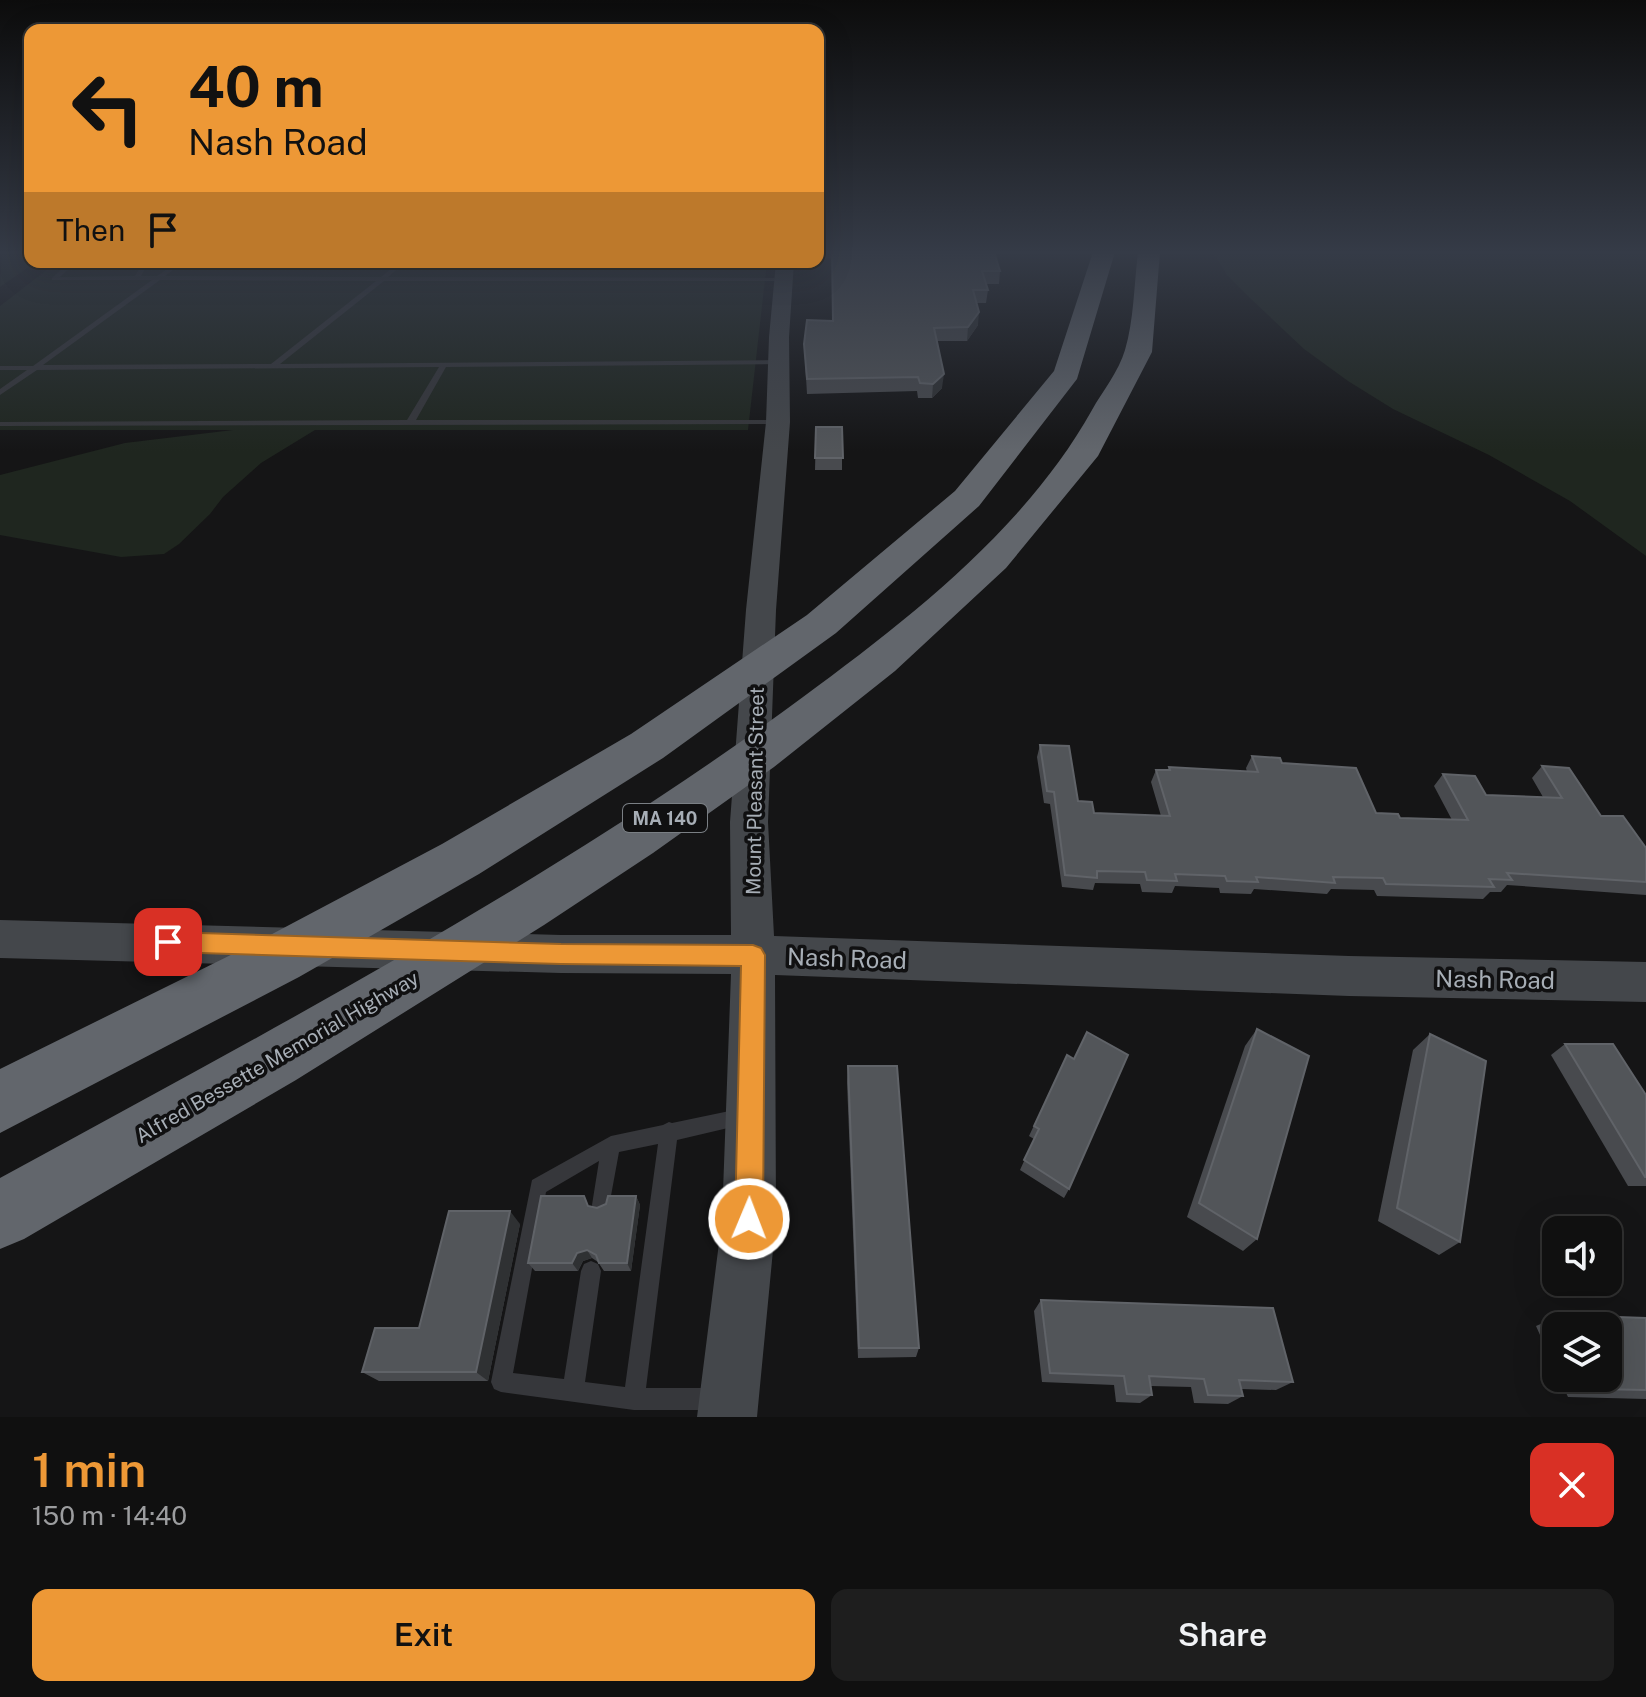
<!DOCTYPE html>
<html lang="en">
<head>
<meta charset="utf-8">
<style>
  :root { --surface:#101010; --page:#1e1e1e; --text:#f1f3f6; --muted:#9c9d9f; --line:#303030; --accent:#ed9836 }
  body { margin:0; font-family:"Public Sans",sans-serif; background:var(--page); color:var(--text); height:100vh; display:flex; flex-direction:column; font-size:30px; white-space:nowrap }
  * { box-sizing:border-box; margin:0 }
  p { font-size:26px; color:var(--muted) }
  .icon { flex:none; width:44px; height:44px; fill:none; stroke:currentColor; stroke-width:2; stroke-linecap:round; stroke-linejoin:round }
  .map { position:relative; height:1417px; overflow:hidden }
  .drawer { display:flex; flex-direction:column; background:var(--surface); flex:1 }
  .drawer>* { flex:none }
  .guide { position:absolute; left:24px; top:24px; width:800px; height:244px; border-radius:16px; box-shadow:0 8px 32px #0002,0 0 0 2px var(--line); background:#ed9836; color:#111; overflow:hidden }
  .tools { position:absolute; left:1542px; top:1216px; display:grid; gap:16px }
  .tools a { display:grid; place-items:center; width:80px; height:80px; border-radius:16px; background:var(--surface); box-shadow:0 8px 32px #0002,0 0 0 2px var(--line); font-size:40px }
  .pin { position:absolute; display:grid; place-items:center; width:68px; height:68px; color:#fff; margin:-34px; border-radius:16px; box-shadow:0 4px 12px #0006 }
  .me { position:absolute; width:88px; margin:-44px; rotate:1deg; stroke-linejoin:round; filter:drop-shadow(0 0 6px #0008) }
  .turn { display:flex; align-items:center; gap:28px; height:168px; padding:0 32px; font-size:36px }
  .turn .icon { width:104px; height:104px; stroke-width:2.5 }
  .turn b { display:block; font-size:56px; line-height:68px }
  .then { display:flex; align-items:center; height:76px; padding:0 32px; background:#0003; gap:16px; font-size:30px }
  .round { display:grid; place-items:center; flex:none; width:84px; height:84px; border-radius:16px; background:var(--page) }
  .head { display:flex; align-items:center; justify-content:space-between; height:136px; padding:0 32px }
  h1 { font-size:48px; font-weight:600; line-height:60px; color:var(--accent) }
  .primary-button { display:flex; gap:16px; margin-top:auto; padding:16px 32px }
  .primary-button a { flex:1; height:92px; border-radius:16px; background:var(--accent); color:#111; font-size:32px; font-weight:600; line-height:92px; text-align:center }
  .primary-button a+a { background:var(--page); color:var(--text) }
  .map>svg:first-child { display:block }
  .green { fill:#1f261f }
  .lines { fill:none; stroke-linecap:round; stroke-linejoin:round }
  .lane { fill:#36373b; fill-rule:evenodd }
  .secondary { fill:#44474b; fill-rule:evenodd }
  .highway { fill:#62666c; fill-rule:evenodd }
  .wall { fill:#484a4e }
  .shaded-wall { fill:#2f3133 }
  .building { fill:#525559; stroke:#606368; stroke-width:2 }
  .route { fill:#ed9836; stroke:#9a6323; stroke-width:2 }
  .labels { text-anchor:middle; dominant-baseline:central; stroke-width:7; stroke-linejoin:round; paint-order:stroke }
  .shield { fill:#101011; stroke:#7a7f84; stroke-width:2 }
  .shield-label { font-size:18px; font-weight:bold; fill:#a7aeb6 }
  .street-label { font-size:20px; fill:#a7aeb6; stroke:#101011 }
  .near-street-label { font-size:24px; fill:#a7aeb6; stroke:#101011 }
</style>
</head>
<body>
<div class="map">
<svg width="1646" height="1417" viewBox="0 0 1646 1417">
  <rect width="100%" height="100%" fill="#151516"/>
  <g class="green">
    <path d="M2,252h28v10h6l-36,25z"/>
    <path d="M1213,252h433v304l-76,-55 -81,-46 -96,-46 -45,-28 -44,-32 -53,-50 -24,-24z"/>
    <path d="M57,262h710l-19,168h-433l-54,33 -38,34 -13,17 -31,30 -15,10 -43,3 -121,-22v-60l125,-32 108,-13h-233v-124z"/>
  </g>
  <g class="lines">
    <g class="lane">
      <path d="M818,254l29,1 3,2 -3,2 -29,-1z"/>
      <path d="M69,262h7l-16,15 75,-1 8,-14h6l-8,14h16l20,-14h7l-19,14 216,1 18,-15h7l-18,15 397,1 3,2 -1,1h-403l-104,83 500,-4 4,2 -1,2 -337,3 -30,53h362l4,2 -4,2 -778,2v-4l407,-2 32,-53 -402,3 -37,25v-6l27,-19h-27v-4h33l119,-86h-100v-2zM160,280l216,1 -105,83 -228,1z"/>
      <path d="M739,1109l6,3 3,6 -3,6 -68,16 -31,248h69l7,4 4,7 -4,7 -7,4h-81l-133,-18 -7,-3 -3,-7 41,-202 79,-44 52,-11 6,-3 3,1zM658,1144l-33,243 -40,-5 16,-111 -3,-7 -7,-3 -7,3 -3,7 -17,108 -51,-6 33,-181 53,-31 -7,44 2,7 7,2 7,-2 11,-60z"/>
    </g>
    <path class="secondary" d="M776,262h18l-5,75 1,85 -14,188 -8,212 6,114 575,20 297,6v40l-297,-6 -574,-21 1,244 -19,198h-60l25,-198 9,-245 -170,-1 -561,-15v-38l561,15h170l-1,-113 16,-212 20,-188 3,-85z"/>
    <g class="highway">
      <path d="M1093,252h22l-38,127 -98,127 -143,127 -173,125 -184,116 -180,103 -299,156v-64l259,-128 183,-97 189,-110 176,-119 148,-124 99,-120z"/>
      <path d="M1138,252h22l-8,100 -54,104 -92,112 -111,103 -121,96 -121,86 -109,72 -248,155 -272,159 -24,10v-71c273,-149 552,-296 803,-481 107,-79 223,-169 289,-287 10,-18 27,-39 33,-60 9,-30 9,-66 13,-98z"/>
    </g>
  </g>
  <g class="wall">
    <path d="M994,252l6,19 -1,13h-13l2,6 -2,13h-9l1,22 -11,16h-30l5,47 -10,10h-14l-1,-7 -110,3 -3,-50 29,-23z"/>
    <path d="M816,427h26v43h-27z"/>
    <path d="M1040,745l38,56 16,12 67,3 -10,-34 5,-12h12l1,-3 78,5 -1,-4 6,-12 30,7 94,50 24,5 52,2 -18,-34 9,-12 43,21 57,2 -11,-19 10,-12 59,50 45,32v47l-139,-10 -6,7h-11l-7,7 -106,-3 -3,-6 -43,-1 -4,5 -73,-5 -3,5 -31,-1 -1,-5 -44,-2 -3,7 -30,-1 -2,-8 -45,-1 -2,7 -31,-3 -12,-83 -6,-1 -7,-46z"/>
    <path d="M1257,1029v210l-14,12 -56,-34 58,-171z"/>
    <path d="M1430,1034l30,208 -21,13 -61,-34 35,-171z"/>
    <path d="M1565,1044l81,51v91h-18l-77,-131z"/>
    <path d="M1067,1055l2,134 -5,9 -44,-28 14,-31 -5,-3z"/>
    <path d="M848,1066l71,282 -3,9 -58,1 -11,-276z"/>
    <path d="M636,1196l4,9 -9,66h-27l-6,-9 -6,-4 -9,3 -5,10h-43l-7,-8 62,-57 7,2z"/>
    <path d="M520,1224l-32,157h-109l-17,-9 57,-44z"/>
    <path d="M1041,1300l252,82 -17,8 -35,-1 2,7 -15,8 -34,-1 -3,-16 -40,-1 1,9 -12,8 -24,-1 -2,-17 -72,-3 -8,-71z"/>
    <path d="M1561,1315l85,3v81l-78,-2 -9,-19h49v-52h-52v45l-20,-45z"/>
  </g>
  <g class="shaded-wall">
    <path d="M979,312l-1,13 -11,16 1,-14z"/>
    <path d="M944,374l-2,14 -10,10 1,-14z"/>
    <path d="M636,1196l4,9 -9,66 -4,-8z"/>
    <path d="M510,1211l10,13 -32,157 -12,-9z"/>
    <path d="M587,1250l5,8 -9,3 -5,10 -6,-8 5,-10z"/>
  </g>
  <g class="building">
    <path d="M832,252h162l6,19h-18l6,19h-15l6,22 -11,15 -34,1 10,46 -11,10 -13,-1 -2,-6 -111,2 -3,-35 3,-24 26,1z"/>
    <path d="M816,427h26l1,31h-28z"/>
    <path d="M1040,745l29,1 9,55 14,1 2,11 76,3 -14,-46h14l-1,-3 89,5 -6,-16 28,2 2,5 74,5 20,45 22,1 2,4 68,2 -25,-46 32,2 11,19 76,3 -20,-32 27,2 32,48h22l23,32v34l-139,-9 5,7 -23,-1 5,8 -108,-3 -3,-6 -50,-1 2,6 -79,-6 2,5 -31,-1 -2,-5 -50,-2 2,7 -30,-1 -2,-8 -48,-1v7l-32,-3 -11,-83 -7,-1z"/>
    <path d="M1257,1029l52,27 -52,183 -58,-36z"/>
    <path d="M1087,1032l41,23 -59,134 -45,-29 15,-31 -5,-3 33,-71 7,4z"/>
    <path d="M1430,1034l56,27 -26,181 -63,-34z"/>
    <path d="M1565,1044h48l33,51v82h-1z"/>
    <path d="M848,1066h49l22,282h-60z"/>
    <path d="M541,1196h43l4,10 9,2 9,-4 2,-8h28l-9,67h-28l-3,-8 -9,-5 -10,3 -5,10h-44z"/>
    <path d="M449,1211h61l-34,161h-114l13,-44h44z"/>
    <path d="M1041,1300l232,8 20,74 -54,-2 4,16 -35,-1 -4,-16 -55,-3 3,19 -25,-1 -3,-18 -74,-3z"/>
    <path d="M1561,1315l85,3v72l-50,-1 -6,-11h18v-52h-42z"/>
  </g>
  <linearGradient id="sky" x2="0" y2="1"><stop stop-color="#0c0c0c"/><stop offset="0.56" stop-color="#353b47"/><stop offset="1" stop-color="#353b47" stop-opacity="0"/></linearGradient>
  <rect width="1646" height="451" fill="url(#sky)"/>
  <path class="route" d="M168,932l393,12 192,1 8,3 4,7 -2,264 -4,10 -10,4 -10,-4 -4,-10 6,-253 -180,-2 -393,-12 -8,-3 -3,-7 3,-7z"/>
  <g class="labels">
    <rect class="shield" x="623" y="804" width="84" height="28" rx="6"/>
    <g class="shield-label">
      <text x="665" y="818">MA 140</text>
    </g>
    <g class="street-label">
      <text transform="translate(755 791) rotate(-89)">Mount Pleasant Street</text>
      <text transform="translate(277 1057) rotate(-30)">Alfred Bessette Memorial Highway</text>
    </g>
    <g class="near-street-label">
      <text transform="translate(847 958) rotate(2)">Nash Road</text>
      <text transform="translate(1495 979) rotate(1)">Nash Road</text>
    </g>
  </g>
</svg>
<div class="tools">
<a><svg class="icon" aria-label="sound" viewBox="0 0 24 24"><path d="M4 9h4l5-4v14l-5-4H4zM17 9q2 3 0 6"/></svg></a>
<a><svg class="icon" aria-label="layers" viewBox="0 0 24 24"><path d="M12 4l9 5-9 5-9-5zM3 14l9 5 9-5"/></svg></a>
</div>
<div class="pin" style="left:168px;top:942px;background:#d93025"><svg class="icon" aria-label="arrive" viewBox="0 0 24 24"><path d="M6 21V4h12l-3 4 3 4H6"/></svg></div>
<svg class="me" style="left:749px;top:1219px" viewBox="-20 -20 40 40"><circle r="17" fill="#ed9836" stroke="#fff" stroke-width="3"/><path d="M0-11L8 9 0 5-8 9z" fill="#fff"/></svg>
<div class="guide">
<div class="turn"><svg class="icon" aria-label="left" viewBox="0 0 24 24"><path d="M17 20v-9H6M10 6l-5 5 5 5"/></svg><div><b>40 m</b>Nash Road</div></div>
<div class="then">Then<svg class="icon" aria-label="arrive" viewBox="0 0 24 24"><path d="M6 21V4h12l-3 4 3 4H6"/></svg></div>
</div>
</div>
<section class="drawer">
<div class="head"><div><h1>1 min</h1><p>150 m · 14:40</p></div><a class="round" style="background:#d93025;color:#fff"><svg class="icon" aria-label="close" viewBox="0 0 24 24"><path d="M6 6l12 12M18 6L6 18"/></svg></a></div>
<div class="primary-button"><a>Exit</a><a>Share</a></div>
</section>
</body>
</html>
